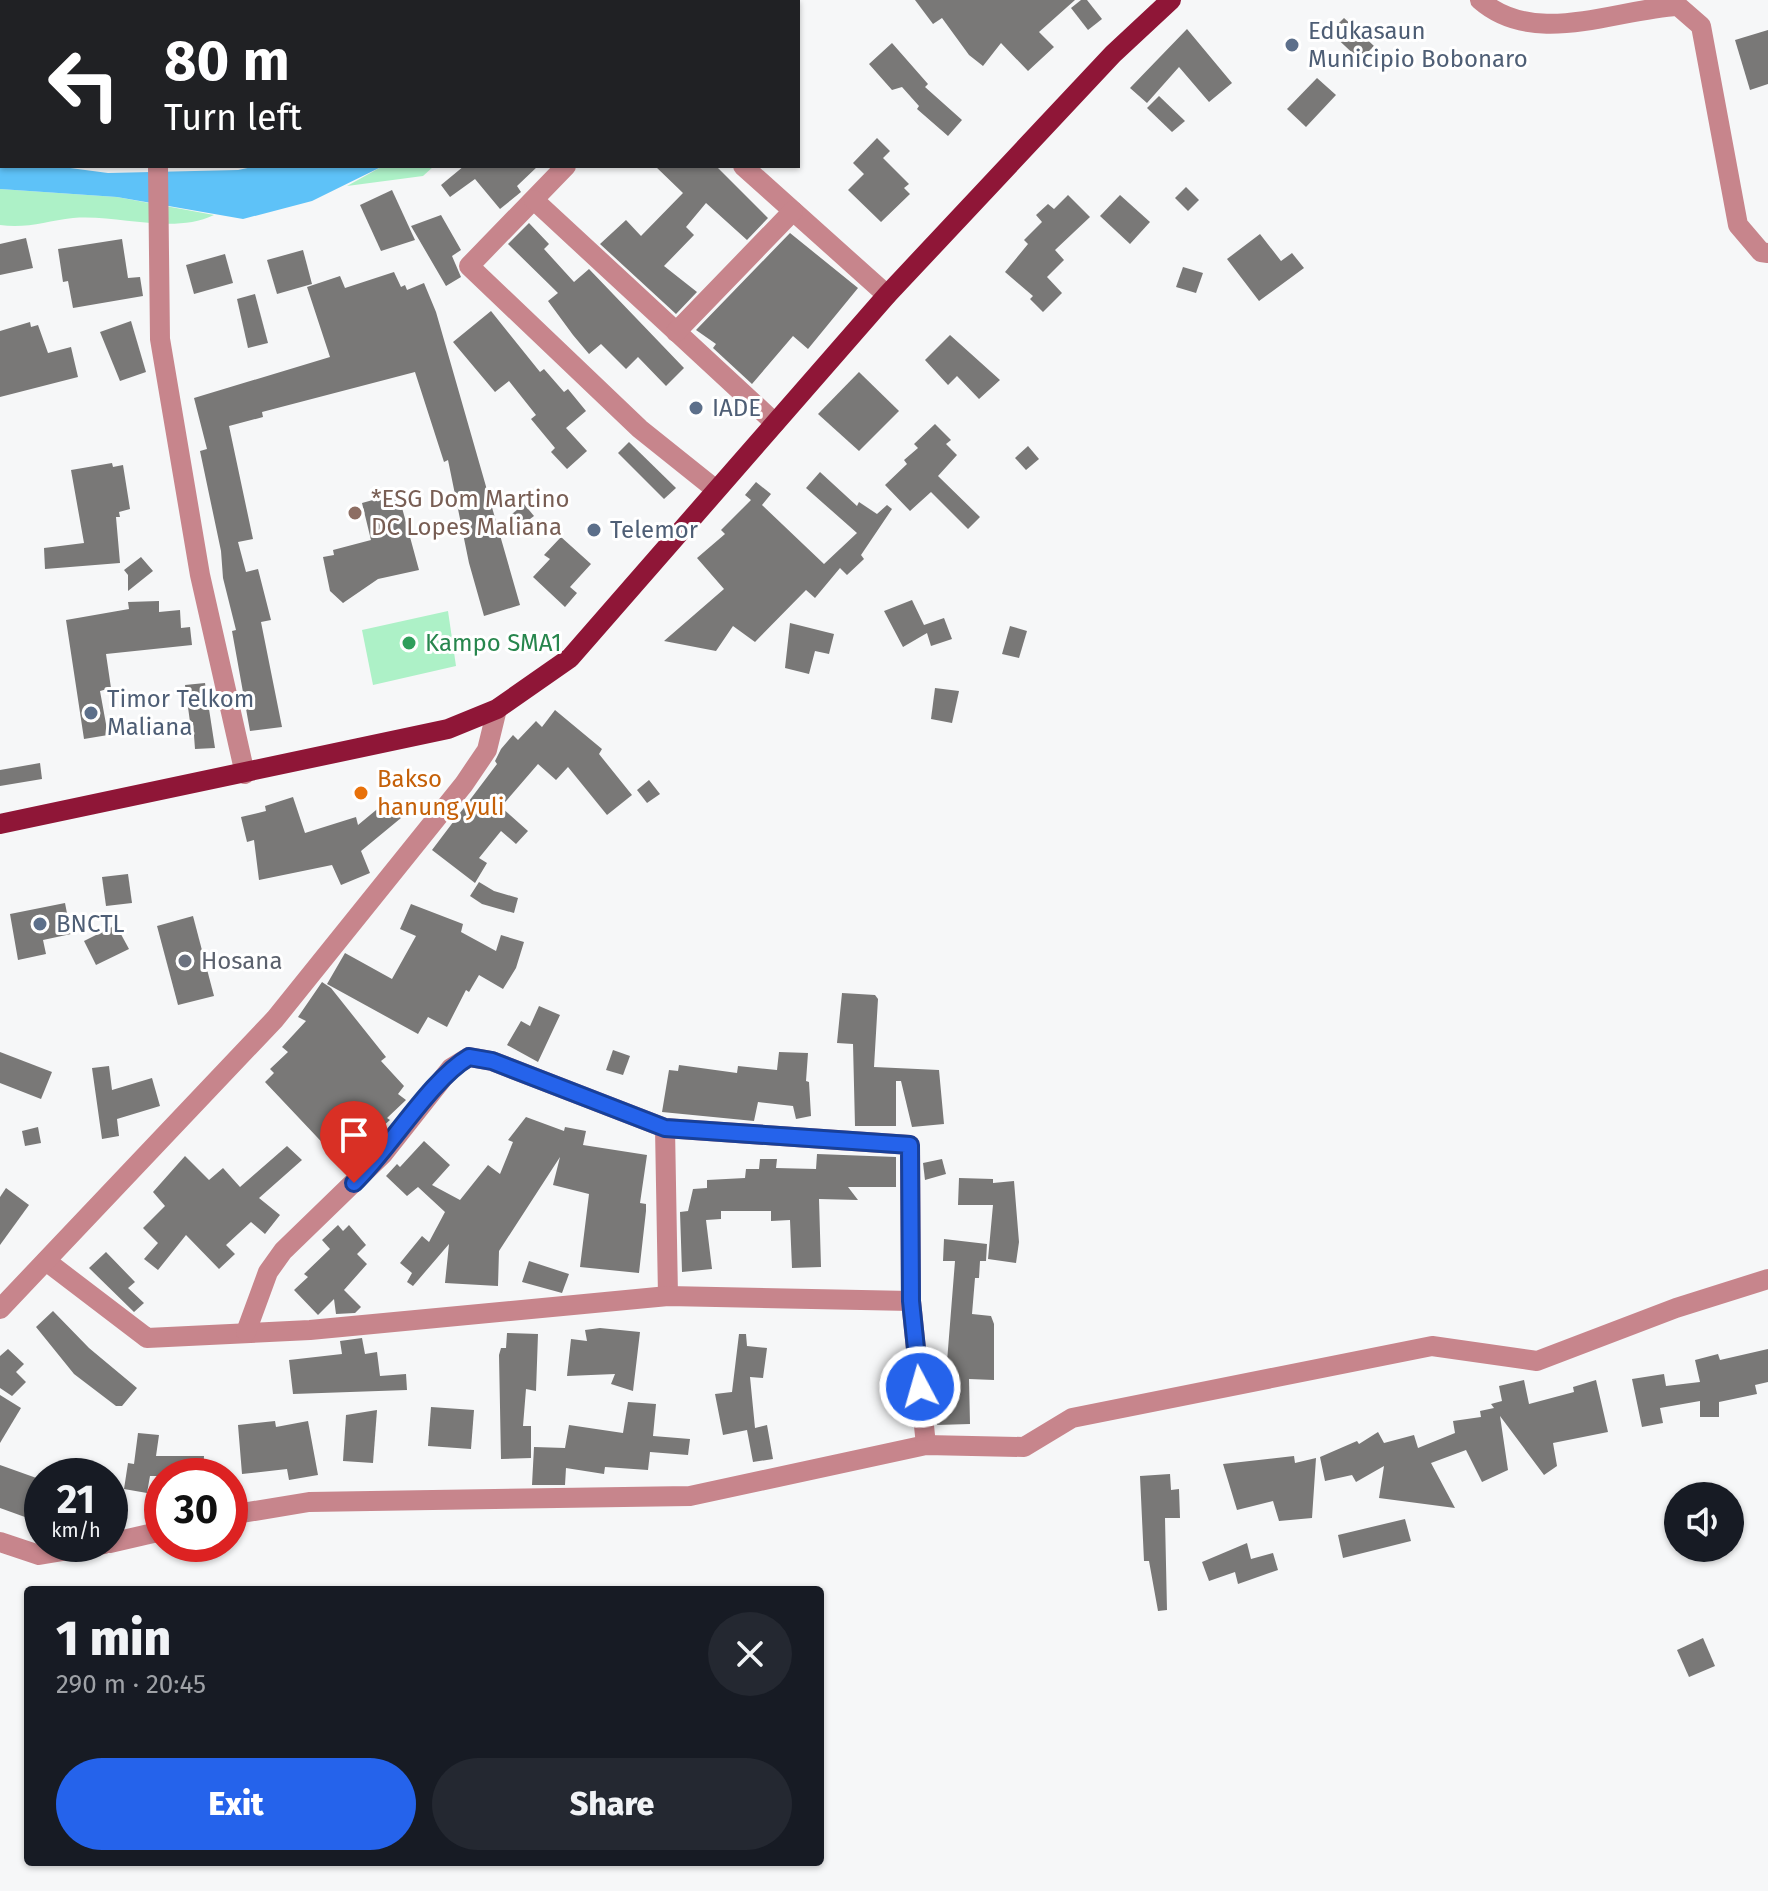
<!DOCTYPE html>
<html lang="en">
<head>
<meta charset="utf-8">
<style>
  :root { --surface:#171b24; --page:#242831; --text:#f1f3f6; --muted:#9ea1a6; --accent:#2563eb }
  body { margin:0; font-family:"Fira Sans",sans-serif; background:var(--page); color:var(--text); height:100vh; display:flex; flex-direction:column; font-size:30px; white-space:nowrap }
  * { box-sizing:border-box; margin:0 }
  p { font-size:26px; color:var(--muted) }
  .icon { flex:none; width:44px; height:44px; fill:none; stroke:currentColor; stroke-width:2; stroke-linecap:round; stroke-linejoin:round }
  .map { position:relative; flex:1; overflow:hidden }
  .details { position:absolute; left:24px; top:1586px; width:800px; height:280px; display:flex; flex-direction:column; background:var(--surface); border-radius:8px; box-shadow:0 2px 6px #0004 }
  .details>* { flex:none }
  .top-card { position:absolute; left:0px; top:0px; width:800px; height:168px; box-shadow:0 2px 6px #0004; background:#202124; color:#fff; overflow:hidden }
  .fabs { position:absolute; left:1664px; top:1482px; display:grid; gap:16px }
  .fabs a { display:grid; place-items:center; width:80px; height:80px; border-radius:50%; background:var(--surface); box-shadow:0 2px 6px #0004; font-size:40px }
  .speed { position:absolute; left:24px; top:1458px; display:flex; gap:16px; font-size:40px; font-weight:700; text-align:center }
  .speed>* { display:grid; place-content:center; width:104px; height:104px; border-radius:50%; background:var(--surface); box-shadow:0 2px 6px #0004; line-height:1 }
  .speed small { font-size:20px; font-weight:400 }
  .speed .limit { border:12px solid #d22; background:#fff; color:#111 }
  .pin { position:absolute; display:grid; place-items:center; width:68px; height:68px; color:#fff; margin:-82px -34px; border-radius:50% 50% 50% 0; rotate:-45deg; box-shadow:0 0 8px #0007 }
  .pin .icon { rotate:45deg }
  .me { position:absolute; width:88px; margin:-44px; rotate:354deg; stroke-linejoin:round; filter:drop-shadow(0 0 6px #0008) }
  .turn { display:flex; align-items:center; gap:28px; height:168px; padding:0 32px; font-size:36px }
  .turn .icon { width:104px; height:104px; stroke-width:2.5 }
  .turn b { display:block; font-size:56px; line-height:68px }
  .round { display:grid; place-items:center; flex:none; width:84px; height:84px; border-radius:42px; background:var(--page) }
  .headline { display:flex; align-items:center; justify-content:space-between; height:136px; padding:0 32px }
  h1 { font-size:48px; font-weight:800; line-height:60px }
  .primary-button { display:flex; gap:16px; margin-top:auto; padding:16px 32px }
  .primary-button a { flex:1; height:92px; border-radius:48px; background:var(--accent); color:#fff; font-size:32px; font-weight:800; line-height:92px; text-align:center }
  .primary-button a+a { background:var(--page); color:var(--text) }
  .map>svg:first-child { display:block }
  .green { fill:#adf1c7 }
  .water { fill:#5ec2f8 }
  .building { fill:#797877 }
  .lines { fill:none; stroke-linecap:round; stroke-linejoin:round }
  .minor { stroke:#c7858c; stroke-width:20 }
  .tertiary { stroke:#c7858c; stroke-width:20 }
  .primary { stroke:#8f1637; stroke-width:20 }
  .route-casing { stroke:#184099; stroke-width:20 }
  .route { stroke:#2563eb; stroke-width:14 }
  .service-dot { fill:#5c6f8a; stroke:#fff; stroke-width:3 }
  .education-dot { fill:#8d6e63; stroke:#fff; stroke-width:3 }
  .leisure-dot { fill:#2e9e5b; stroke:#fff; stroke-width:3 }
  .food-dot { fill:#e8710a; stroke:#fff; stroke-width:3 }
  .worship-dot { fill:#6b7280; stroke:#fff; stroke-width:3 }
  .labels { text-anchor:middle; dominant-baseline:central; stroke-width:6; stroke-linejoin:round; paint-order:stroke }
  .service-label { font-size:24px; fill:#4e5e75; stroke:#fff; text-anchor:start }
  .education-label { font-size:24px; fill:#785e54; stroke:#fff; text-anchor:start }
  .leisure-label { font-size:24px; fill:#27864d; stroke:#fff; text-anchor:start }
  .food-label { font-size:24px; fill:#c56008; stroke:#fff; text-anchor:start }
  .worship-label { font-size:24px; fill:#5b616d; stroke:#fff; text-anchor:start }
</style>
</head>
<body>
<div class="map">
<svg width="1768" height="1891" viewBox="0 0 1768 1891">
  <rect width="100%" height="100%" fill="#f6f7f8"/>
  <g class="green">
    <path d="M383,166h51l-11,10 -76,10z"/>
    <path d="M0,189l117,8 97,18c-42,20 -96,-1 -141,3 -26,3 -47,11 -73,7z"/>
    <path d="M448,611l8,55 -83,19 -11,-55z"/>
  </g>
  <path class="water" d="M257,166h126l-71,35 -69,18 -126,-22 -117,-8v-21h70l38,5 130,-3z"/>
  <g class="building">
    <path d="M915,0h160l-36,32 15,15 -26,24 -27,-28 -18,23 -14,-11 -27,-37 -9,6z"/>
    <path d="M1081,0h6l15,19 -14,11 -17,-22z"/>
    <path d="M1344,18l30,28 -14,14 -30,-28z"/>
    <path d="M1187,29l45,54 -23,19 -30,-35 -32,36 -17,-15z"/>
    <path d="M1768,30v54l-18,6 -15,-50z"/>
    <path d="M892,43l36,41 -3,3 37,33 -14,16 -31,-27 2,-3 -17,-19 -10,3 -23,-26z"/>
    <path d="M1317,78l19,17 -30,32 -19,-18z"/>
    <path d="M1159,96l26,25 -13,11 -25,-24z"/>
    <path d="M877,138l13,13 -7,7 26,26 -5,4 6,6 -29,28 -33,-32 16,-16 -11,-11z"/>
    <path d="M464,166h74l-21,20 4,6 -21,17 -25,-30 -25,18 -9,-12z"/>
    <path d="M655,166h61l52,52 -21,22 -41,-37 -20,24 8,8 -30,31 33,26 -21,22 -76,-70 26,-24 15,16 42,-43z"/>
    <path d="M1186,187l13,13 -11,11 -13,-13z"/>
    <path d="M392,190l23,50 -34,11 -21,-46z"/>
    <path d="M1068,195l22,22 -35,33 9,10 -17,17 15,16 -19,19 -13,-13 3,-3 -28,-24 23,-28 -4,-4 18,-18 -6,-7 12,-11 6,5z"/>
    <path d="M1120,195l30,27 -20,22 -30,-28z"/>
    <path d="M441,215l20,35 -9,6 9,21 -15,9 -35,-60z"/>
    <path d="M529,223l20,21 -5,5 30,33 15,-13 95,99 -18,18 -28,-29 -12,12 -25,-25 -12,10 -16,-19 -25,-34 10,-8 -50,-49z"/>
    <path d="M790,233l68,55 -50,61 -15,-13 -41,48 -39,-36 3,-4 -20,-14z"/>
    <path d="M1260,234l21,27 11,-8 12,15 -45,33 -32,-42z"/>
    <path d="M26,238l7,30 -33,7v-31z"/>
    <path d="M122,239l6,39 12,-1 3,19 -70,12 -5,-27 -5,1 -5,-33z"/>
    <path d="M303,250l9,34 -35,10 -10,-34z"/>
    <path d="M225,254l8,29 -39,11 -8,-29z"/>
    <path d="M1183,267l20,6 -7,20 -20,-6z"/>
    <path d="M394,272l7,15 4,-2 2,5 17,-7 12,29 84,293 -36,11 -15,-53 -21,-103 -4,2 -29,-90 -153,40 1,5 -34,9 24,113 -15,3 8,30 12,-3 13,51 -10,2 21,105 -32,4 -18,-100 4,-1 -13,-52 -2,-27 -21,-100 7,-2 -13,-51 136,-41 -23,-70 33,-11 5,12z"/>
    <path d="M255,294l13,49 -20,5 -11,-49z"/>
    <path d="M491,311l49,61 4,-3 20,23 4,-3 18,22 -20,17 21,23 -20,18 -16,-17 4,-4 -24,-29 5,-4 -27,-34 -14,11 -42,-50z"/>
    <path d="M131,321l15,51 -26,9 -20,-49z"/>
    <path d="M30,322l1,5 7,-2 10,28 23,-6 7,30 -78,20v-66z"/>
    <path d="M950,335l50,45 -21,19 -22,-23 -9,9 -23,-25z"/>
    <path d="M859,372l40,39 -40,40 -41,-37z"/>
    <path d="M935,424l16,16 -5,4 11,11 -19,21 42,41 -12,12 -37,-37 -21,19 -25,-26 22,-21 -3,-4 14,-12 -4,-4z"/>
    <path d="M629,442l47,46 -12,11 -46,-46z"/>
    <path d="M1028,446l11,13 -13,11 -11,-12z"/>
    <path d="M112,463l1,4 10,-2 7,44 -11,3 1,5h-4l4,46 -75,6 -1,-21 40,-5 -13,-73z"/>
    <path d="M820,472l37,34 2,-4 18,12 10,-9 5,4 -31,46 3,4 -17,16 -7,-7 -25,30 -9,-8 -51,52 -22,-16 -17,25 -52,-10 60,-52 -27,-31 28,-24 -4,-4 30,-30 -6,-5 11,-13 15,12 -9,11 62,59 33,-31 -51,-45z"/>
    <path d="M398,493l21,77 -41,9 -35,24 -13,-12 -7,-34 11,-2 -1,-5 38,-10 -9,-37z"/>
    <path d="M524,504l10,12 -12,9 -10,-11z"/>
    <path d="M561,537l30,27 -21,23 7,6 -12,14 -32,-30 17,-18 -6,-4z"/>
    <path d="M141,557l12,14 -25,20v-16l-4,-5z"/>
    <path d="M912,600l12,25 20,-7 8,21 -21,7 -4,-13 -24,14 -19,-36z"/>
    <path d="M159,601v11l21,-2 1,18 9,-1 2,18 -86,9 5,34 -11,3 8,44 -24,4 -18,-119 63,-11 -1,-7z"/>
    <path d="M790,623l44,11 -5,20 -14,-3 -6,23 -24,-6z"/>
    <path d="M1010,626l17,5 -8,27 -17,-4z"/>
    <path d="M205,683l10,65 -20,1 -2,-27h-3l-5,-37z"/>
    <path d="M935,688l24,3 -7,32 -21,-4z"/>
    <path d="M555,710l47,39 -3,5 33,41 -25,20 -39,-48 -12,13 -18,-16 -37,43 27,24 -12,13 -15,-13 -22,27 8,5 -12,20 -43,-33 65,-86 -2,-3 6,-12 12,-14 5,5 18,-19 6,6z"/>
    <path d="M40,763l2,16 -42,7v-16z"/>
    <path d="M649,780l11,14 -13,9 -10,-13z"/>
    <path d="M293,797l12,36 51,-16 2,8 29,-24 14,17 -40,33 9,22 -29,12 -9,-20 -73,15 -5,-40 -7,2 -6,-25 25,-6 -1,-5z"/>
    <path d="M128,874l4,29 -26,3 -4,-29z"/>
    <path d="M479,882l15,9 24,7 -4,15 -32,-9 -12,-8z"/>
    <path d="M65,903l6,31 -28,6 3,14 -28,6 -8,-46z"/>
    <path d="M411,904l52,20 -2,8 35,19 5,-16 23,7 -8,26 -13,21 -24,-14 -10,17 -3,-2 -19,37 -19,-10 -10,17 -91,-50 18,-31 47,26 24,-43 -16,-7z"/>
    <path d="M193,916l21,80 -36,9 -21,-79z"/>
    <path d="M116,925l13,24 -33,16 -12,-24z"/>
    <path d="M322,982l9,6 55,69 -5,4 23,25 -6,8 8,6 -19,18 3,2 -41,36 -8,-10 -8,8 -68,-72 9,-9 -4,-4 18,-17 -6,-5 24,-26 -8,-4z"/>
    <path d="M842,993l33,2 3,4 -4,68 65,3 5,54 -32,3 -11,-46h-5v45h-41l-2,-82 -16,-1z"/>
    <path d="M539,1006l21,9 -22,47 -31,-17 14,-24 9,5z"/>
    <path d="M613,1050l17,6 -7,19 -17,-5z"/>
    <path d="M0,1052l52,20 -11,27 -41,-16z"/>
    <path d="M779,1052l29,1 -2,28 3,1 2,34 -15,3 -3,-13 -35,-4 -4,19 -92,-9 7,-42 9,1 1,-6 58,8 1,-7 39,4z"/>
    <path d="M109,1066l3,24 40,-12 8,28 -43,13 2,17 -17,3 -10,-71z"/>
    <path d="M526,1117l38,14 1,-4 21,4 -3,14 64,10 -7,48 6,1v7l-7,62 -59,-6 9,-73 -36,-9 7,-28 -61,94 -1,35 -53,-3 4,-39 -36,42 -6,-4 5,-9 -12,-10 22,-27 7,6 16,-30 -27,-25 -11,9 -21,-20 11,-12 3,3 24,-26 26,24 -18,20 28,15 28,-35 12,9 13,-32 -5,-2z"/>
    <path d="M38,1127l3,16 -16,3 -3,-15z"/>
    <path d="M287,1146l15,14 -43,38 21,17 -15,19 -14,-12 -25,23 9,9 -16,15 -33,-34 -28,35 -14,-11 14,-16 -15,-15 22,-22 -12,-14 32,-36 24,24 14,-12 17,19z"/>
    <path d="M817,1154l79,3v30h-48l10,13 -39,-1 2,68 -29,1 -2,-48 -19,1v-10h-50v8l-15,1 6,49 -30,3 -2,-60 8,-1 5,-22 14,-1v-8l38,-2 1,-9h13l1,-10h17l-1,9 40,1z"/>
    <path d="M942,1159l4,15 -21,6 -2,-17z"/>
    <path d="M959,1178l34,1v4l21,-2 5,61 -3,21 -28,-4 5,-54h-35z"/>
    <path d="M6,1188l23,17 -29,40v-48z"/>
    <path d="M338,1225l5,6 6,-6 17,20 -9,9 10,10 -23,26 17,17 -6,6 -19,1 -2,-15 -16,16 -24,-25 14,-13 -4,-3 26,-25 -8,-9z"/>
    <path d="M944,1239l43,5 -1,17h-6l-1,17h-4l-3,36 19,2 3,8v56l-25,-1 1,45 -33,1 -4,-38h12l10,-126h-12z"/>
    <path d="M106,1252l29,30 -7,6 16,15 -10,9 -45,-44z"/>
    <path d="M529,1261l40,13 -7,19 -40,-11z"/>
    <path d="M53,1311l36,37 48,40 -15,18h-6l-42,-32 -38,-47z"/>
    <path d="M600,1328l40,4 -7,59 -22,-7 4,-10 -48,2 4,-37 16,2 -2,-11z"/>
    <path d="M507,1333l31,1 -2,57 -10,-2 -3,37h8v32l-30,1 -2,-104 2,-7h5z"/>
    <path d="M739,1334h7l1,12 20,2 -4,30 -13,-1 5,51 12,-3 6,34 -20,3 -6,-32 -24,5 -8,-41 17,-2z"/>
    <path d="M362,1338l3,16 12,-2 3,24 26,-2 1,16 -114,4 -4,-34 53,-6 -2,-13z"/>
    <path d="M8,1349l16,15 -8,8 10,10 -14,14 -12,-8v-32z"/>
    <path d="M1768,1349v33l-13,3 2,9 -38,8v15h-19v-16l-40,7 3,15 -21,4 -10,-48 32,-5 2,12 34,-4 -5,-22 23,-6 2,6z"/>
    <path d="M1524,1380l5,24 45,-12 -1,-5 23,-7 12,52 -55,11 4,23 -13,9 -44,-59 8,54 -26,12 -16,-32 -35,13 24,45 -76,-10 5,-32 -28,16 -4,-7 -27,6 -5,-24 37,-16 2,3 19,-12 6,11 30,-8 4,13 37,-15 -2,-12 28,-4 -1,-6 14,-3 -3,-4 11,-3 -3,-15z"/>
    <path d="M0,1395l21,13 -21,35z"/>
    <path d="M628,1402l28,2 -3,32 37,3 -2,16 -38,-3 -2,18 -43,-3 -1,7 -38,-6 -1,17h-33l2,-38 31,1 4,-23 54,8z"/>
    <path d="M431,1407l43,3 -3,39 -43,-3z"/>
    <path d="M377,1410l-4,53 -30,-2 3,-46z"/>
    <path d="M275,1421l1,6 32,-6 10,54 -29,5 -2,-11 -45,5 -4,-49z"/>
    <path d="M138,1433l21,2 -3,21h48l-1,20h-53l-3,17 -23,-4 4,-26 6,1z"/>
    <path d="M1294,1456l1,7 21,-5 -4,60 -33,3 -6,-20 -36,9 -14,-46z"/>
    <path d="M0,1465l42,15v25l-6,16 -36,-13z"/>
    <path d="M1170,1474l1,16 8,-1 1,29h-15l2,92 -9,1 -9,-50h-5l-4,-85z"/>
    <path d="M1405,1519l6,22 -68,17 -5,-23z"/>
    <path d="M1247,1543l4,16 22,-6 5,17 -40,14 -3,-12 -26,9 -7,-19z"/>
    <path d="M1703,1638l12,28 -26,11 -12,-27z"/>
  </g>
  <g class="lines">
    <g class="minor">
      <path d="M1480,0c55,48 135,9 198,6l23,20 37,199 23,27 7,1"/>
      <path d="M192,2l1,-2"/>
      <path d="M566,166l-97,100 171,163 75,60"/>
      <path d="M743,166l144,129"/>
      <path d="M534,200l241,223"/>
      <path d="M676,332l117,-121"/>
      <path d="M665,1128l3,168"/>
      <path d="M46,1261l101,77 163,-8 358,-34 243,5"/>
      <path d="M0,1309l275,-290 189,-235 23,-34 10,-41"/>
      <path d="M246,1332l22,-60 15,-21 100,-97 68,-86 18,-11 23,4 173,67 245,17 1,156 15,144"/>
      <path d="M230,1515l79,-13 381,-6 236,-51 98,2 48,-29 360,-72 105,15 139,-53 92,-29"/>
      <path d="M0,1542l39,13 66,-11"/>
      <path d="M110,1543l52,-12"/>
    </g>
    <path class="tertiary" d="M158,166l2,173 40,236 45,199"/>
    <path class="primary" d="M0,824l448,-95 49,-20 73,-51 317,-363 226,-241 58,-54"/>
  </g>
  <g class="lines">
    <defs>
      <path id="route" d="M354,1183c37,-36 76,-103 115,-126l23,4 173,67 245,17 1,156 9,86"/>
    </defs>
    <use href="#route" class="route-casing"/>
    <use href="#route" class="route"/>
  </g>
  <g class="service-dot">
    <circle cx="1292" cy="45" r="8"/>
    <circle cx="696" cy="408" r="8"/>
    <circle cx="594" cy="530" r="8"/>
    <circle cx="91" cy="713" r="8"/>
    <circle cx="40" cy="924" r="8"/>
  </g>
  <circle class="education-dot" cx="355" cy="513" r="8"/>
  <circle class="leisure-dot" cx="409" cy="643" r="8"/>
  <circle class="food-dot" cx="361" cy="793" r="8"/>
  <circle class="worship-dot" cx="185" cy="961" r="8"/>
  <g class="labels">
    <g class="service-label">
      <text x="1308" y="31">Edukasaun<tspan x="1308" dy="28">Municipio Bobonaro</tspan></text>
      <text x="712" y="408">IADE</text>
      <text x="610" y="530">Telemor</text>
      <text x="107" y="699">Timor Telkom<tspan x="107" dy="28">Maliana</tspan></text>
      <text x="56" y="924">BNCTL</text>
    </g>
    <g class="education-label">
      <text x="371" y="499">*ESG Dom Martino<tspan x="371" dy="28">DC Lopes Maliana</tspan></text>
    </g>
    <g class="leisure-label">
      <text x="425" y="643">Kampo SMA1</text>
    </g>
    <g class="food-label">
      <text x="377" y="779">Bakso<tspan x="377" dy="28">hanung yuli</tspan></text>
    </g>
    <g class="worship-label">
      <text x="201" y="961">Hosana</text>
    </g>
  </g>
</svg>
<div class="fabs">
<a><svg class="icon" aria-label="sound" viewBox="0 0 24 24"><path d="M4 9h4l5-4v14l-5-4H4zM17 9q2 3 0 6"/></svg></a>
</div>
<div class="speed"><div>21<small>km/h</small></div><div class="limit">30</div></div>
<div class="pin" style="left:354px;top:1183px;background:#d93025"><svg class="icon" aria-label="arrive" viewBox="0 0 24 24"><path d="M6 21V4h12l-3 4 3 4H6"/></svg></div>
<svg class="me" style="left:920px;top:1387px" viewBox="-20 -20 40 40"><circle r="17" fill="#2563eb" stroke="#fff" stroke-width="3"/><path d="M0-11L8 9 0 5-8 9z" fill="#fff"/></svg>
<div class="top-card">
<div class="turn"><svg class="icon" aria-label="left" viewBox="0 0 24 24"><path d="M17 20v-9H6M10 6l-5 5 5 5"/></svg><div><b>80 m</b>Turn left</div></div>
</div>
<section class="details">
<div class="headline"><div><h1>1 min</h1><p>290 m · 20:45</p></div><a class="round"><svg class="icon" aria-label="close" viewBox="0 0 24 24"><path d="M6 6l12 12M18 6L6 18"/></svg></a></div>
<div class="primary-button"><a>Exit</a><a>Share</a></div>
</section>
</div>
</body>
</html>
